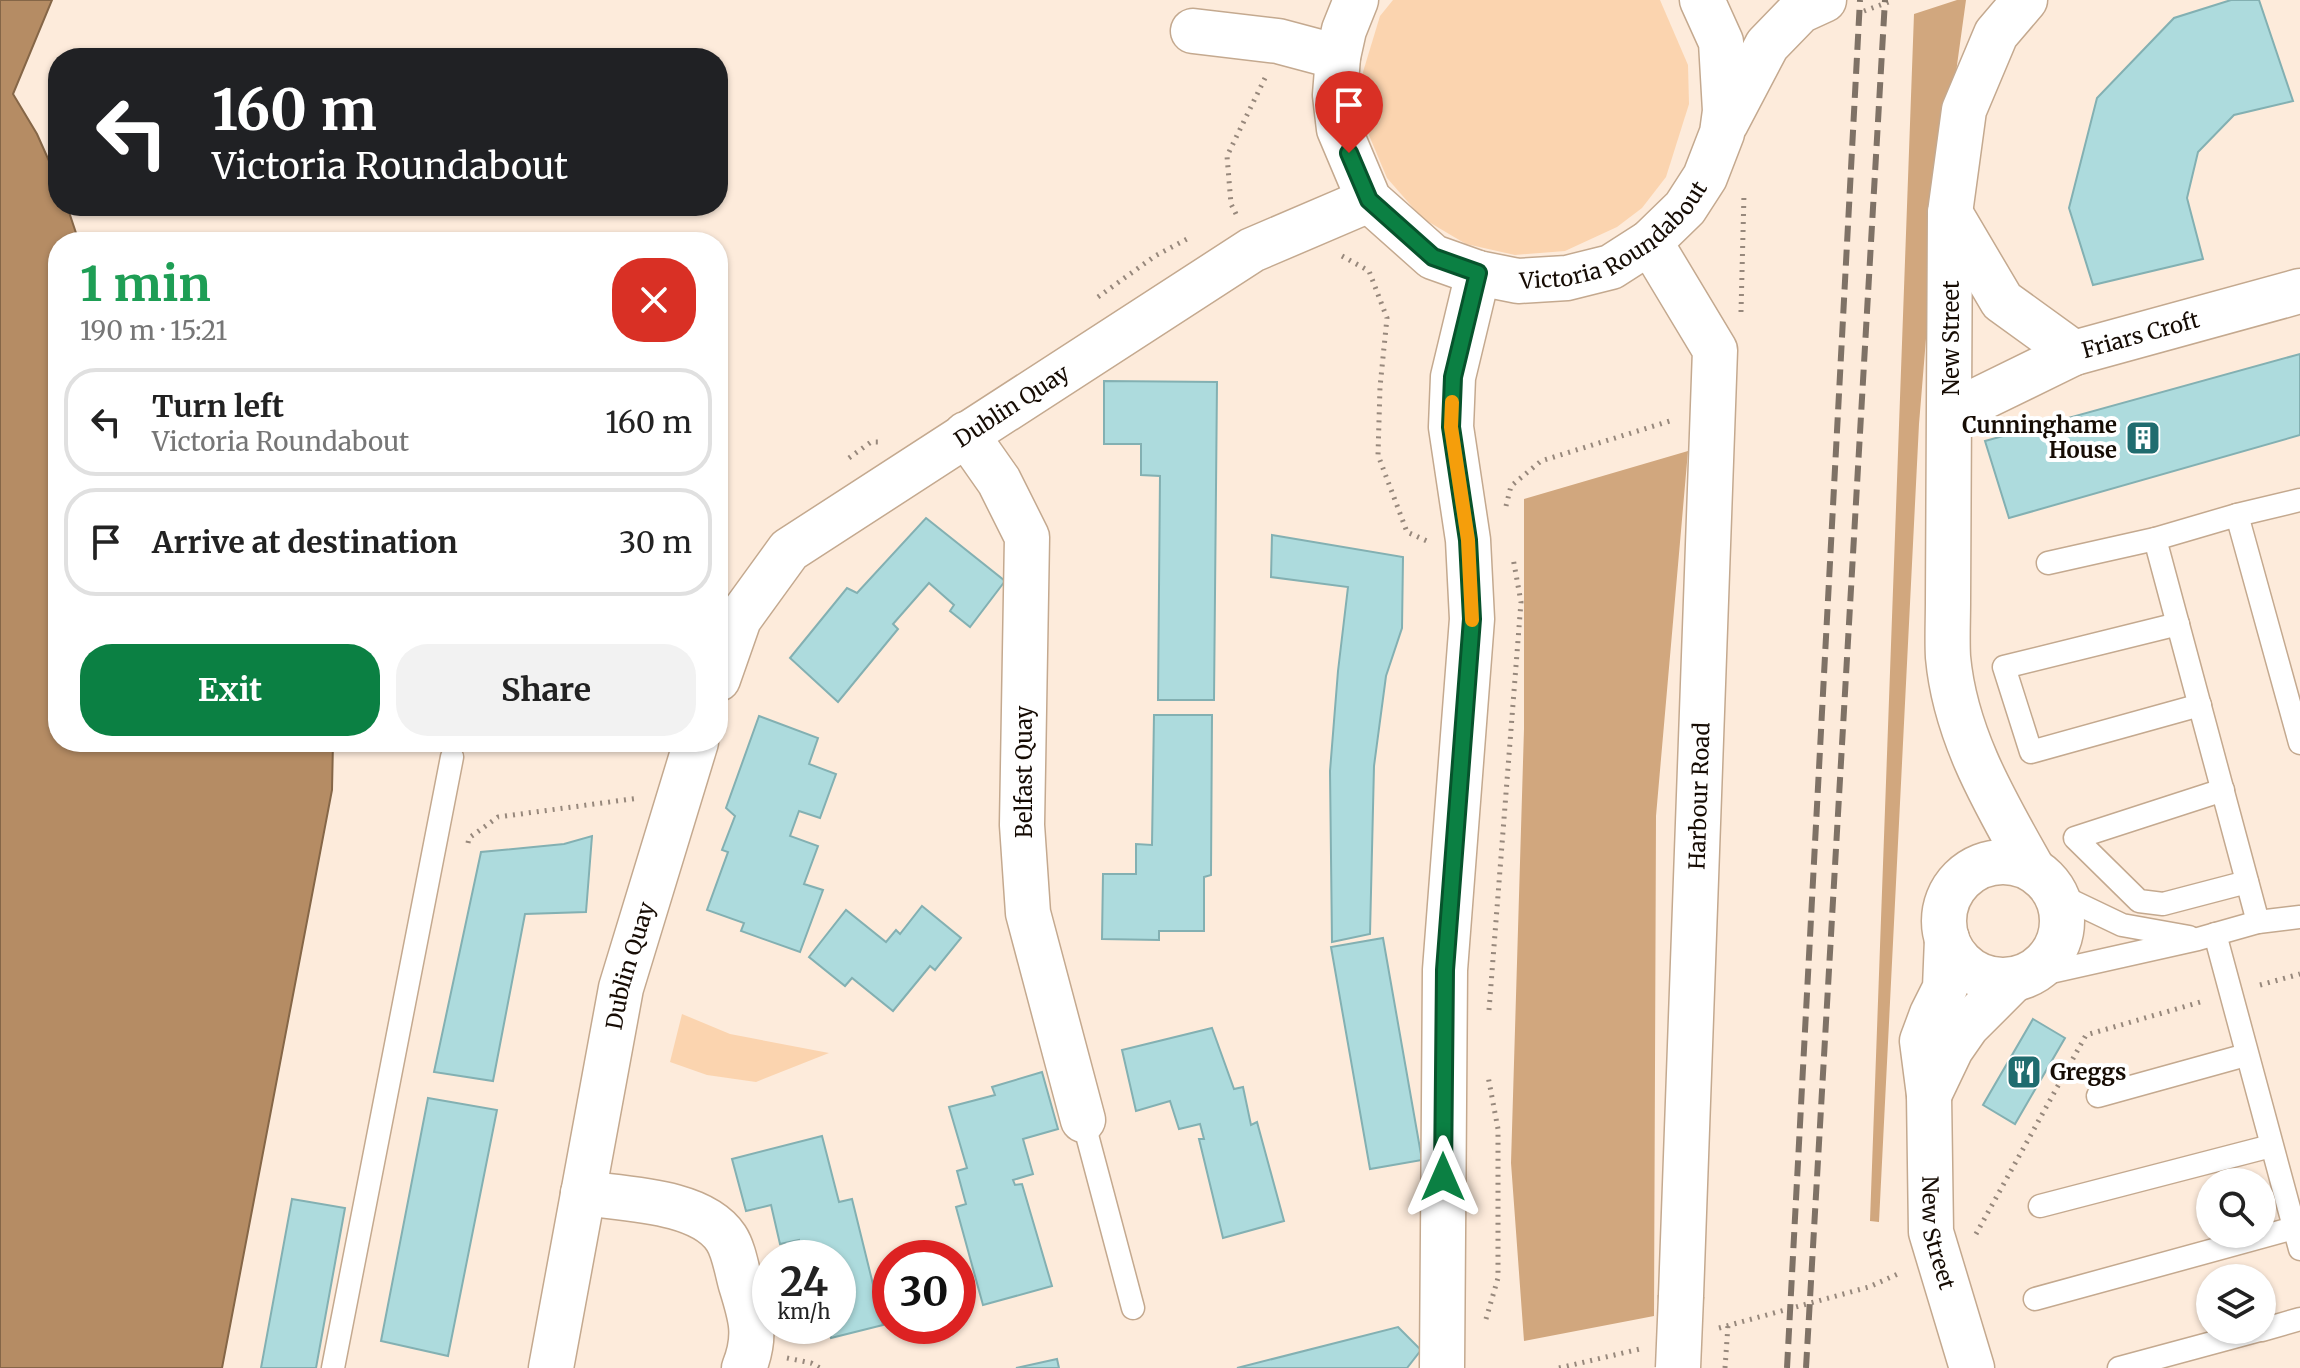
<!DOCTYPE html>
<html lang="en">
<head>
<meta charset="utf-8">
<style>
  :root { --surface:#fff; --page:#f2f2f2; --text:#222; --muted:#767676; --line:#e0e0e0; --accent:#0b8043 }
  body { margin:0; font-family:Merriweather,serif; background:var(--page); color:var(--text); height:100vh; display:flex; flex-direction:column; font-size:30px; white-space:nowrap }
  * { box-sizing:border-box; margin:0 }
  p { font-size:26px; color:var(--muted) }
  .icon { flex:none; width:44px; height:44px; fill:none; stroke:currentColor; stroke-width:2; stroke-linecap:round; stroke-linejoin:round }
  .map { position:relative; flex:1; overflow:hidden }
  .panel { position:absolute; left:48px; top:232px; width:680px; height:520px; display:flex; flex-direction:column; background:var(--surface); border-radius:32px; box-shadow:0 2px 6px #0004 }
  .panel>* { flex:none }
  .top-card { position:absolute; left:48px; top:48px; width:680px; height:168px; border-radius:32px; box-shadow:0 2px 6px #0004; background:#202124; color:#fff; overflow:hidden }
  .controls { position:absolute; left:2196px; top:1168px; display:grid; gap:16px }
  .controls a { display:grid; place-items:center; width:80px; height:80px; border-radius:50%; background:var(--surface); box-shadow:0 2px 6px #0004; font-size:40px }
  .speed { position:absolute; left:752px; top:1240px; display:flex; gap:16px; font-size:40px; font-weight:700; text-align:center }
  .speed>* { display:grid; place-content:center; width:104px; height:104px; border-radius:50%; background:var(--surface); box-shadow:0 2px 6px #0004; line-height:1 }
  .speed small { font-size:20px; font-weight:400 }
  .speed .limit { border:12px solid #d22; background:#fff; color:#111 }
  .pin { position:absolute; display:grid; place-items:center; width:68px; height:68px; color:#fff; margin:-82px -34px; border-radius:50% 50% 50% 0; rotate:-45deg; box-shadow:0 0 8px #0007 }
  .pin .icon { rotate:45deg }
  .me { position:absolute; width:88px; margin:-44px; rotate:0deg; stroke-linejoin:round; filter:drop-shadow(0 0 6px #0008) }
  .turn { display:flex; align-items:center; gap:28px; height:168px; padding:0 32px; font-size:36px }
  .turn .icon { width:104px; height:104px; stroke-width:2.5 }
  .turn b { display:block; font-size:56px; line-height:68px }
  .round { display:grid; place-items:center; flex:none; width:84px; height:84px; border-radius:32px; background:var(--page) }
  .head { display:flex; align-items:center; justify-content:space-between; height:136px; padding:0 32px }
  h1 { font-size:48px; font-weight:700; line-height:60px; color:#1e9e55 }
  .cta { display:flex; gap:16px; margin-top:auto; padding:16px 32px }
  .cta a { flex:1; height:92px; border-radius:32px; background:var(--accent); color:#fff; font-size:32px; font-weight:700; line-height:92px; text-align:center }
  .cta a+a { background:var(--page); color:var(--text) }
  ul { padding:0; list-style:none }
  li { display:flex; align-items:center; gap:24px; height:108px; margin:0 16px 12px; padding:0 16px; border:4px solid var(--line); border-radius:32px }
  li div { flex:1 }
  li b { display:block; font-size:30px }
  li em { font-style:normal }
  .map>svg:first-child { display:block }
  .green { fill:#fbd4af }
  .forest { fill:#d1a77e }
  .water { fill:#b58c64; stroke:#856647; stroke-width:2 }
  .building { fill:#addbdd; stroke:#83b0b2; stroke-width:2 }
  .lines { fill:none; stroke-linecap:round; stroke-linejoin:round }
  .lane-casing { stroke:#c4a98f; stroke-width:25 }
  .street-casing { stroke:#c4a98f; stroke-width:47 }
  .secondary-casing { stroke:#c4a98f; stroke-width:47 }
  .path { stroke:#97887c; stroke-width:5; stroke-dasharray:2 6; stroke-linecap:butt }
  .lane { stroke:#fff; stroke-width:22 }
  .street { stroke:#fff; stroke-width:44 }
  .secondary { stroke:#fff; stroke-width:44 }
  .rail { stroke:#7f7266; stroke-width:6; stroke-dasharray:16 8; stroke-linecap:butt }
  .secondary-bridge-casing { stroke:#c4a98f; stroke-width:47; stroke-linecap:butt }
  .secondary-bridge { stroke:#fff; stroke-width:44 }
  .route-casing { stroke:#07532c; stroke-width:20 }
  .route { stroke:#0b8043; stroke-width:14 }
  .slow { stroke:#f59e0b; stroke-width:14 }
  .labels { text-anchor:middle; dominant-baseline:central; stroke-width:8; stroke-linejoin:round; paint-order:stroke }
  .street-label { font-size:22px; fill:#160c04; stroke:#fff }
  .poi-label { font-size:22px; font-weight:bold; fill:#160c04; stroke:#fff; text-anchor:end }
</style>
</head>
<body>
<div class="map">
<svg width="2300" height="1368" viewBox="0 0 2300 1368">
  <rect width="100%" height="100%" fill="#fdebdb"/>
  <g class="green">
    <path d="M1393,0h267l28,65 1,39 -23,73 -24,31 -25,19 -52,24 -50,4 -49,-11 -44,-26 -35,-40 -21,-50 -3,-56 17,-56z"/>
    <path d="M682,1014l48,20 99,19 -73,29 -49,-7 -37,-13z"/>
  </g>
  <g class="forest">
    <path d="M1957,0h9l-30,217 -17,207 -40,798 -9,-1 44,-1207z"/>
    <path d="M1688,451l-32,365 -2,500 -130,25 -13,-178 13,-434v-230z"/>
  </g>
  <path class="water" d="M0,0h52l-39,94 24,40 21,47v25h9l12,36h-21v500h275l-1,48 -110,578h-222z"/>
  <g class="building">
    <path d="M2231,0h28l34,101 -59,14 -36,37 -11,46 16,61 -110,26 -24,-77 28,-110 77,-80z"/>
    <path d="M2300,354v81l-291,83 -24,-77z"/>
    <path d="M1104,381l113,1 -3,318h-56l2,-224 -19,-1v-31h-37z"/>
    <path d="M926,518l79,63 -35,46 -20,-16 4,-6 -25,-22 -36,41 5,5 -60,73 -48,-44 57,-70 10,5z"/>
    <path d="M1272,535l131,22 -1,71 -16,48 -12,90 -4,168 -38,8 -2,-171 8,-100 10,-84 -77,-10z"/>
    <path d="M1154,715h58l-1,160 -7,2v54h-45v9l-57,-1 1,-65h33v-30l16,1z"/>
    <path d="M759,716l59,22 -9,26 27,10 -16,44 -21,-7 -9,25 28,10 -14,38 19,6 -23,62 -59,-21 3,-8 -37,-13 21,-58 -6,-2 13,-34 -9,-8z"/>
    <path d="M592,836l-6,76 -61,2 -32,167 -59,-9 47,-220 83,-8z"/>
    <path d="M922,906l39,32 -26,32 -5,-4 -37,45 -41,-33 -7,8 -36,-29 37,-47 40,32 10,-12 4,4z"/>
    <path d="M1383,938l39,222 -52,9 -39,-222z"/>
    <path d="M2033,1019l32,19 -50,86 -32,-19z"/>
    <path d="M1212,1028l22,61 9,-2 8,38 6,-3 27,99 -61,17 -24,-99h5l-4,-15 -21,5 -9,-28 -34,10 -14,-61z"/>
    <path d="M1042,1072l16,57 -35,10 10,35 -20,6 2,5 7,-1 30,102 -69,19 -27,-98 10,-3 -9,-33 10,-3 -18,-61 46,-12 -3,-8z"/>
    <path d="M428,1098l69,12 -49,246 -67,-15z"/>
    <path d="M822,1136l17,66 13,-3 31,126 -52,13 -3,-12h10v-68h-35l-4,-18 -19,4 -9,-39 -25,6 -14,-52z"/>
    <path d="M292,1199l53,9 -29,160h-55z"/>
    <path d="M1398,1327l23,23 -14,18h-170z"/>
    <path d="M1057,1359l2,9h-43z"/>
  </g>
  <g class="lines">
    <defs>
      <g id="lane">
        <path d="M2237,515l63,-15"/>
        <path d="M2048,563l107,-24"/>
        <path d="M2178,624l-174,43 27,85 169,-47"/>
        <path d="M2223,790l-148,48 64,63 24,3 84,-22"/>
        <path d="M2055,893l67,32 67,12"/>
        <path d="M2258,922l-103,-383 82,-24 63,228"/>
        <path d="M2215,934l85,315"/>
        <path d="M2028,977l170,-38 60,-17 42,-5"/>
        <path d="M2098,1096l148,-41"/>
        <path d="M1083,1120l50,188"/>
        <path d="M2040,1206l231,-60"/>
        <path d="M2035,1299l259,-71"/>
        <path d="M2262,1330l38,-11"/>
        <path d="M333,1368l119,-611"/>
        <path d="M2119,1368l141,-38"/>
      </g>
      <g id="street">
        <path d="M1193,31l85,10 60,16"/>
        <path id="s1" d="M1950,213l52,88 72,52 226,-62"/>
        <path d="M1951,413l123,-60"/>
        <path d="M966,434l33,47 28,56 -5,288 6,88 55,207"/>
        <path id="s2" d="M718,679l21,-60 50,-69 463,-300 117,-50"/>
        <path d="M583,1193c41,6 118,7 143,45 8,12 11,33 15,47 10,32 16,51 3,83"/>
        <path id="s3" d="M551,1368l70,-380 75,-246"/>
        <path d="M1442,1368l3,-398 27,-351 -4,-79 -17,-113 2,-50 25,-104"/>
      </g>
      <g id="secondary">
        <path id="s4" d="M1356,0l-12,30 -6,27 -3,38 4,34 30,71 64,57 45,16 40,8 49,-3 44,-11 39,-25 35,-34 20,-31 17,-44 3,-22 -4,-69 -19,-42"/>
        <path d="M2025,0l-29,34 -32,76 -14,103 -2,388c0,19 -1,38 0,56 7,78 47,145 84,211"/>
        <path d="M1726,123l41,-78 33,-34 24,-11"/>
        <path d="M1650,242l65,108 -34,946"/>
        <circle cx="2003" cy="921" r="59"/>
        <path id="s5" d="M1947,939l-2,49 -13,26 -10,27 7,54 2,137 41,136"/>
        <path d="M1929,1095l22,-46 16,-23 46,-46"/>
      </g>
    </defs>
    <use href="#lane" class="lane-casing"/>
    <use href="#street" class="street-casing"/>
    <use href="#secondary" class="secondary-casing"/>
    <g class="path">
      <path d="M1864,11l30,-11"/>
      <path d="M1236,214l-5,-10 -4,-48 38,-78"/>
      <path d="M1342,256l27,15 18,47 -7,69 -2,68 29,77 20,9"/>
      <path d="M1098,297l57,-41 32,-17"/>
      <path d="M1741,312l3,-118"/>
      <path d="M849,458l22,-16h7"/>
      <path d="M1506,506l5,-20 30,-25 132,-41"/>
      <path d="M468,843l1,-5 29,-21 141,-19"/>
      <path d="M2260,985l40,-11"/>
      <path d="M1489,1010l32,-408 -8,-44"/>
      <path d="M1976,1234l110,-199 118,-34"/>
      <path d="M1486,1319l12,-41v-149l-10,-53"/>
      <path d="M1719,1328l150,-41 31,-14"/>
      <path d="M787,1358l24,5 9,5"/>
      <path d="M1559,1368l81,-19"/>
      <path d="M1725,1368l3,-43"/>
    </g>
    <use href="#lane" class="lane"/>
    <use href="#street" class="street"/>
    <use href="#secondary" class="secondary"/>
    <g class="rail">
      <path d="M1787,1368l73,-1368"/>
      <path d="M1806,1368l79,-1368"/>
    </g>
    <defs>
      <path id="secondary-bridge" d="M1678,1368l3,-72"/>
    </defs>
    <use href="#secondary-bridge" class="secondary-bridge-casing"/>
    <use href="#secondary-bridge" class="secondary-bridge"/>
  </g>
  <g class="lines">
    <defs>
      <path id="route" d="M1349,153l20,47 64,57 45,16 -25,104 -2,50 17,113 4,79 -27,351 -2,207"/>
    </defs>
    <use href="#route" class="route-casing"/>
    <use href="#route" class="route"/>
    <path class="slow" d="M1452,402l-1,25 17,113 4,80"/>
  </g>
  <defs>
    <symbol id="building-square" viewBox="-11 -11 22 22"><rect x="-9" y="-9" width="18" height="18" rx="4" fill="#206c6f" stroke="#fff"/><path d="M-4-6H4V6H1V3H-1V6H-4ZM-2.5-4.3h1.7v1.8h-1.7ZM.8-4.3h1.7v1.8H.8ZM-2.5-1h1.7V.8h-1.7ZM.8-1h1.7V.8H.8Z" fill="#fff"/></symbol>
    <symbol id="restaurant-square" viewBox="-11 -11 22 22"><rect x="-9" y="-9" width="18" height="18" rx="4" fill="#206c6f" stroke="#fff"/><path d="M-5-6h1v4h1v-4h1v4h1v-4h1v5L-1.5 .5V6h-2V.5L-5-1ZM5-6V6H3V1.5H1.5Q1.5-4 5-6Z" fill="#fff"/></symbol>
  </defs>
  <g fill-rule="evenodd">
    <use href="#building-square" x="2123" y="418" width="40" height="40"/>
    <use href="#restaurant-square" x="2004" y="1052" width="40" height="40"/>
  </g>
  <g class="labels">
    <g class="street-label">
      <text stroke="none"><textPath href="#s4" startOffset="494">Victoria Roundabout</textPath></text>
      <text stroke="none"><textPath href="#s1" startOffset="260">Friars Croft</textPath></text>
      <text transform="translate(1951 338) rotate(-90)">New Street</text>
      <text stroke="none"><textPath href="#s2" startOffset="414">Dublin Quay</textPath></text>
      <text transform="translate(1024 772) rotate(-90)">Belfast Quay</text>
      <text transform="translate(1699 796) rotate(-88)">Harbour Road</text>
      <text stroke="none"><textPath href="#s3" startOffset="410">Dublin Quay</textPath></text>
      <text stroke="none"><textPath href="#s5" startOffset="300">New Street</textPath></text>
    </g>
    <g class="poi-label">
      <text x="2117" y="425">Cunninghame<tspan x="2117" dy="25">House</tspan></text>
      <text x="2050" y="1072" text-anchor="start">Greggs</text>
    </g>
  </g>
</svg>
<div class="controls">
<a><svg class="icon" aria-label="search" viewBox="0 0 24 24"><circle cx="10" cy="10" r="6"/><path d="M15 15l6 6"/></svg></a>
<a><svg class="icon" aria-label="layers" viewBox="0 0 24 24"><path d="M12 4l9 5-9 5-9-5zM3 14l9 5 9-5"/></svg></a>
</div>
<div class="speed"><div>24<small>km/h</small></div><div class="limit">30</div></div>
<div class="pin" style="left:1349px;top:153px;background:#d93025"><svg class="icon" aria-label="arrive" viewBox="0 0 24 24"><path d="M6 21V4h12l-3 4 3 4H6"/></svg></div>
<svg class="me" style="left:1443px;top:1177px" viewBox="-20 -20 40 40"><path d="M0-17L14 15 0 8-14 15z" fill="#0b8043" stroke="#fff" stroke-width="4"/></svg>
<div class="top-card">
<div class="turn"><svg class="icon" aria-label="left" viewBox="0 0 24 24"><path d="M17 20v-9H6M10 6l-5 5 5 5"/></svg><div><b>160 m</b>Victoria Roundabout</div></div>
</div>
<section class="panel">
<div class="head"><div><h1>1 min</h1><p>190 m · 15:21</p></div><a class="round" style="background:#d93025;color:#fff"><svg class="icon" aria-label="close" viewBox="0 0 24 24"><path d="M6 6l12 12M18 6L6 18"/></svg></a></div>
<ul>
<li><svg class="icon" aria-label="left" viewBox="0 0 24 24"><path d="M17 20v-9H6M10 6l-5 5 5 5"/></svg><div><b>Turn left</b><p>Victoria Roundabout</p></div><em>160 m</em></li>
<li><svg class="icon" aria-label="arrive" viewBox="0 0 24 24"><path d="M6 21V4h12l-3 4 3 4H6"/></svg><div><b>Arrive at destination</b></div><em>30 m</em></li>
</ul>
<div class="cta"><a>Exit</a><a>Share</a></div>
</section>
</div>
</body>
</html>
